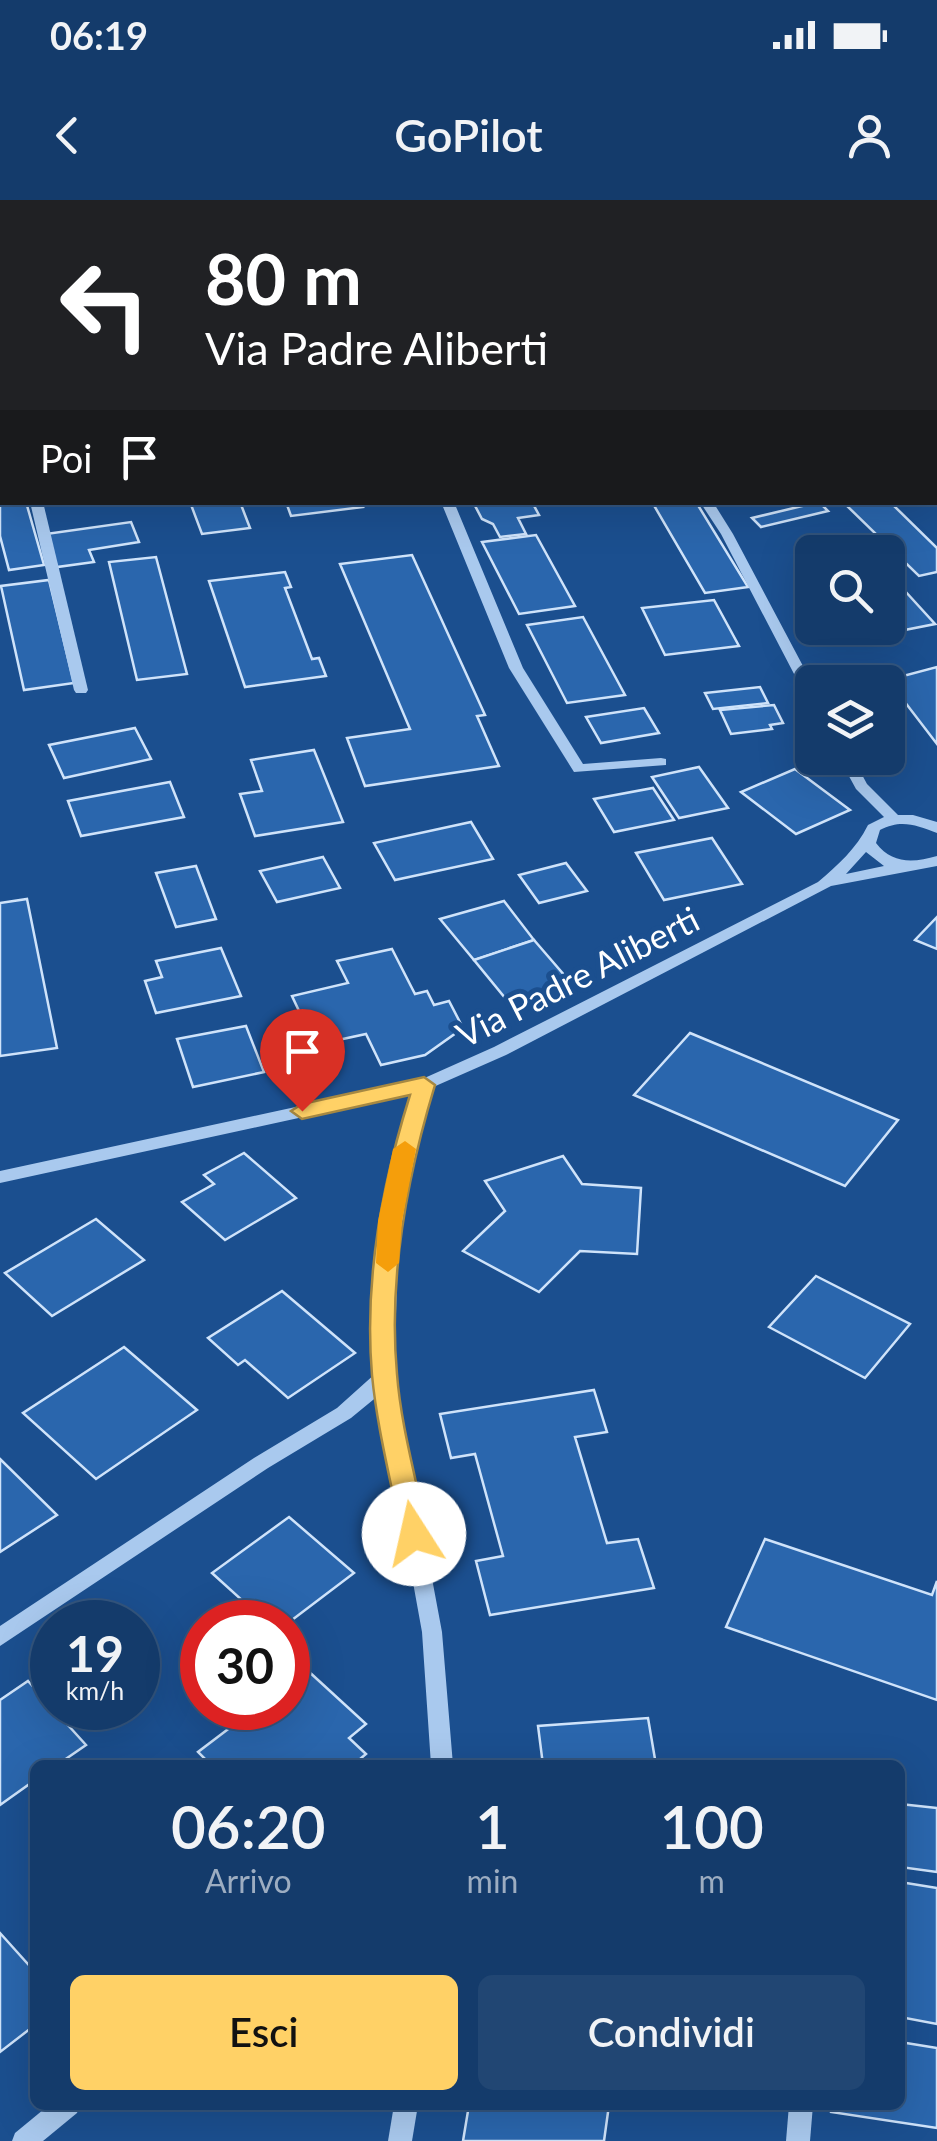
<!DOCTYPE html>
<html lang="it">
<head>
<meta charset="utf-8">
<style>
  :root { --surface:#143b6b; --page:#214673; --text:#f1f3f6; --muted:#9dadc1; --line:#33557e; --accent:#ffd166 }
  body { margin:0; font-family:Lato,sans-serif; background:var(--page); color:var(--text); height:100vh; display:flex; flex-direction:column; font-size:38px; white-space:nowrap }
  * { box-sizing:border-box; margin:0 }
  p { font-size:32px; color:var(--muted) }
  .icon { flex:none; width:55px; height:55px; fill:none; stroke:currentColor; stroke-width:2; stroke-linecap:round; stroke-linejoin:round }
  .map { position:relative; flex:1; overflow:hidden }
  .details { position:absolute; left:30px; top:1560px; width:875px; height:350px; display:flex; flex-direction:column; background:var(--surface); border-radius:15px; box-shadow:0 10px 40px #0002,0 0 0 2px var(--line) }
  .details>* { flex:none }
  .hud { position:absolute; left:0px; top:0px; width:938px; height:305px; box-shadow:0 10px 40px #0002,0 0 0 2px var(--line); background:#202124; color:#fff; overflow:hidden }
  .buttons { position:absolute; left:795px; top:335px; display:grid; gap:20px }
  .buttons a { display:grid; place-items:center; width:110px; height:110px; border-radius:15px; background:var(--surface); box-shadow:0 10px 40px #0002,0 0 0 2px var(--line); font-size:50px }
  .speed { position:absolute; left:30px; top:1400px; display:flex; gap:20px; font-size:50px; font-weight:700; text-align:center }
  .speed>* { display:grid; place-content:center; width:130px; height:130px; border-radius:50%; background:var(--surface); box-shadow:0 10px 40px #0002,0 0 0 2px var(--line); line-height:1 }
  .speed small { font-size:25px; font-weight:400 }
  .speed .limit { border:15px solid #d22; background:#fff; color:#111 }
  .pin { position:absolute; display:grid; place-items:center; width:85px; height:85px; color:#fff; margin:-102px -42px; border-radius:50% 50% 50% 0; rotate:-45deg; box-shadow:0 0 10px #0007 }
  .pin .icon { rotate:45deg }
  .me { position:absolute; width:110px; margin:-55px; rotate:350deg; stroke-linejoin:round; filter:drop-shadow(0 0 8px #0008) }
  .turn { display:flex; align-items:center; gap:35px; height:210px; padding:0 40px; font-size:45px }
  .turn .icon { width:130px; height:130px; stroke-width:2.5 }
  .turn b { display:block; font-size:70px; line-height:85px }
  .then { display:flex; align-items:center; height:95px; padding:0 40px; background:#0003; gap:20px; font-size:38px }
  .eta { display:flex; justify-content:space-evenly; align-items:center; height:170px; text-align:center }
  .eta b { font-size:60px; font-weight:600; line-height:70px }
  .action { display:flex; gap:20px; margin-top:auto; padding:20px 40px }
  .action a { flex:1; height:115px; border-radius:15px; background:var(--accent); color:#111; font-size:40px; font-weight:600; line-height:115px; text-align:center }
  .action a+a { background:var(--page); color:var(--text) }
  .status { display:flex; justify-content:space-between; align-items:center; height:70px; padding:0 50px; background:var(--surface); direction:ltr }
  .status svg { height:28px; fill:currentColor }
  header { display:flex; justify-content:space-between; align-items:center; height:130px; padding:0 40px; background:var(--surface); font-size:45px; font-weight:600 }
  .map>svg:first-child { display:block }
  .building { fill:#2a66ad; stroke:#cfe3fa; stroke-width:2.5 }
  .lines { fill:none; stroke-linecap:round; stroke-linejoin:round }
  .minor { fill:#a9c9ee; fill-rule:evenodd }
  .route { fill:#ffd166; stroke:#a68842; stroke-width:2.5 }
  .slow { fill:#f59e0b }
  .labels { text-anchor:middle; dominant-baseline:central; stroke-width:10; stroke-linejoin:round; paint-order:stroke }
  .street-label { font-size:35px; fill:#fff; stroke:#1b4f8f }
</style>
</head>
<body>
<div class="status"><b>06:19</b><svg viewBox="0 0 49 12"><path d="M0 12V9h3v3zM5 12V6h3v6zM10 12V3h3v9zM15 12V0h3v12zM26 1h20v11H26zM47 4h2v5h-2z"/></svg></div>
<header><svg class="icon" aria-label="back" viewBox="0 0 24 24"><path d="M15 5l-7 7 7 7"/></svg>GoPilot<svg class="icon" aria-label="person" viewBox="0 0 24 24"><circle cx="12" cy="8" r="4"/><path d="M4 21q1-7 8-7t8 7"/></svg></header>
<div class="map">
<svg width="937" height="1941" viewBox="0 0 937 1941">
  <rect width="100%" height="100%" fill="#1b4f8f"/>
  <g class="building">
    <path d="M0,274l2,28h24l18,63 -35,5 -9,-34z"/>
    <path d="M190,302h50l10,26 -48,6z"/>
    <path d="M286,302h75l2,5 -72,9z"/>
    <path d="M473,302h59l7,13 -21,3 8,16 -26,3 -7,-13 -11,-5z"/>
    <path d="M652,302h44l52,85 -43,6z"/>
    <path d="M819,302l9,9 -67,16 -9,-9z"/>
    <path d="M843,302h47l47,46v24l-18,4z"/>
    <path d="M131,322l8,20 -50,8 5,12 -37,5 -11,-33z"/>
    <path d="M536,335l39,71 -56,8 -37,-72z"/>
    <path d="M412,355l73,160 -8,1 22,50 -134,20 -18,-48 63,-9 -70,-165z"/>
    <path d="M156,357l31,117 -50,6 -28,-118z"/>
    <path d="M285,372l6,15 -6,1 27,71 7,-1 7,18 -81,11 -36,-106z"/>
    <path d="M49,380l25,103 -50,7 -23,-104z"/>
    <path d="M905,391l30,33 -86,17 -12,-13h51v-34z"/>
    <path d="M714,400l25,46 -74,9 -23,-47z"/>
    <path d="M583,417l42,78 -58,8 -40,-78z"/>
    <path d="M937,467v77l-49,-64z"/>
    <path d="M760,487l8,16 -55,6 -8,-16z"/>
    <path d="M774,505l9,18 -13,2 2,4 -41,5 -11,-24z"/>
    <path d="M644,508l15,25 -58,10 -15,-26z"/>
    <path d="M135,528l16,31 -87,19 -15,-33z"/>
    <path d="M314,550l29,72 -88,14 -15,-42 22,-3 -11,-31z"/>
    <path d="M699,567l29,41 -49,10 -27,-41z"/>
    <path d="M795,569l55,41 -54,24 -55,-42z"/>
    <path d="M170,582l14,35 -103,19 -13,-35z"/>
    <path d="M653,588l21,32 -60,12 -20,-33z"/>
    <path d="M471,622l22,37 -98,21 -21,-37z"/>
    <path d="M712,638l30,46 -78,16 -28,-47z"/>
    <path d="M323,657l17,31 -63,14 -17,-31z"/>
    <path d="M566,663l21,28 -48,12 -20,-28z"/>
    <path d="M196,666l20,53 -40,8 -20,-54z"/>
    <path d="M27,699l30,149 -57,8v-153z"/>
    <path d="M504,701l30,39 -60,20 -34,-41z"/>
    <path d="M937,717v32l-22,-9z"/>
    <path d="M534,740l37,43 -61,21 -36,-44z"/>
    <path d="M221,748l20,48 -85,17 -11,-32 17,-4 -6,-16z"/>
    <path d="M392,749l23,45 12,-3 7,14 15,-4 14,27 -38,27 -44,10 -15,-31 -51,11 -23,-49 56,-13 -11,-22z"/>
    <path d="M246,826l18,46 -71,15 -16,-48z"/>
    <path d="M690,833l208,87 -53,66 -211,-91z"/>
    <path d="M244,953l52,45 -71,42 -43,-38 32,-18 -10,-9z"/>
    <path d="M563,956l19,28 59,4 -4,66 -57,-3 -41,41 -76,-41 42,-40 -20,-30z"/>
    <path d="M96,1019l48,41 -92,56 -47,-43z"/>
    <path d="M816,1076l94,48 -45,54 -96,-51z"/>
    <path d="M282,1091l73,62 -67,45 -43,-38 -7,5 -30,-27z"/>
    <path d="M124,1147l73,63 -101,69 -73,-66z"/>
    <path d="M594,1190l13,42 -32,5 32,106 31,-4 16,49 -164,27 -14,-54 27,-5 -28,-102 -24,4 -11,-44z"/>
    <path d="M0,1259l57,56 -57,37z"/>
    <path d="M289,1317l65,56 -66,50 -22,-1 -54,-49z"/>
    <path d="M765,1339l167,56 5,-14v119l-211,-73z"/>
    <path d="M306,1469l60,55 -17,14 17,16 -13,11h-142l-13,-13 58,-44h32v-25z"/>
    <path d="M28,1481l58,64 -29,20h-22v15l-35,25v-105z"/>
    <path d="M648,1518l8,47h-113l-5,-39z"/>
    <path d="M900,1604l37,4v64l-37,-5z"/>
    <path d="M900,1682l37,6v136l-37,-7z"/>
    <path d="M0,1733l35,39v53l-35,27z"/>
    <path d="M900,1842l37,6v80l-106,-16v-7h69z"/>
    <path d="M469,1905h140l-5,36h-141z"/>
  </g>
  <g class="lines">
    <g class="minor">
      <path d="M18,0h10l1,2h-10z"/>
      <path d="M209,0h11l1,2h-11z"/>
      <path d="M739,0h12l1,2h-11z"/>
      <rect x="935" y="131" width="2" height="6"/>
      <path d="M2,262v8l-2,1v-8z"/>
      <path d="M30,302h13l45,188 -2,3h-10l-2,-3z"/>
      <path d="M441,302h13l69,166 60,96 78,-6 5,1v6l-92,7 -65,-104z"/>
      <path d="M700,302h13l20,32 79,149v16l-7,-4 -84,-161z"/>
      <path d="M839,558h14l14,26 31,31h15l24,7v11c-21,-8 -36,-14 -57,-3l-4,13c16,21 37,20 61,13v10l-106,20 -325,169 -75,33 -17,57 -15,76 -5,154 48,257 11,133h-22l-9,-133 -43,-237 -28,23 -83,50 -268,178v-20l254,-168 83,-50 39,-35 5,-152 15,-76 17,-52 -413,90v-12l420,-91 74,-33 324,-165c20,-17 38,-33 50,-57l16,-8 -28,-28zM866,652l18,14 -38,8z"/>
      <path d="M49,1905h31l-3,8 -34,28h-31l3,-8z"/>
      <path d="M394,1905h24l-6,36h-24z"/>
      <path d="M789,1905h24l-3,36h-24z"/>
    </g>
  </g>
  <path class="route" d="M424,877l11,8c-28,92 -47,191 -38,289 4,53 20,107 30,160l-4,7 -9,3 -9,-3 -4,-7c-10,-53 -24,-106 -29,-159 -8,-93 10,-191 38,-280l-108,24 -11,-8 11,-7z"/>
  <path class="slow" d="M405,941l11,8 -14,72 -3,42 -11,9 -12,-9 2,-42 15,-72z"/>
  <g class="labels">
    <g class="street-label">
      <text transform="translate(577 776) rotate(-27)">Via Padre Aliberti</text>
    </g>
  </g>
</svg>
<div class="buttons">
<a><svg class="icon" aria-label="search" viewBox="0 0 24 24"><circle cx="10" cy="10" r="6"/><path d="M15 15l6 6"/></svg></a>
<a><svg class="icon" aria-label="layers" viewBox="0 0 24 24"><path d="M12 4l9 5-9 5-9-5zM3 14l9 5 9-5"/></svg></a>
</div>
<div class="speed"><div>19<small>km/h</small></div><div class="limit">30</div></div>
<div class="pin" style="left:302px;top:911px;background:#d93025"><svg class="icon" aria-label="arrive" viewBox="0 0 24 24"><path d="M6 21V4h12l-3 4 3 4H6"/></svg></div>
<svg class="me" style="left:414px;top:1334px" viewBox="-20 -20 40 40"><circle r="19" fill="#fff"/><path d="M0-13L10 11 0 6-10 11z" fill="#ffd166"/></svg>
<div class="hud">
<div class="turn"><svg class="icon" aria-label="left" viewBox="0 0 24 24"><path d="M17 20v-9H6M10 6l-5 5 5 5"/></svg><div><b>80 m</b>Via Padre Aliberti</div></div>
<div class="then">Poi<svg class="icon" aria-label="arrive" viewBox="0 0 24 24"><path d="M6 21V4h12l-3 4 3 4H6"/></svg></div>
</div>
<section class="details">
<div class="eta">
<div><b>06:20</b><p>Arrivo</p></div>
<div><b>1</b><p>min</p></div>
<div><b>100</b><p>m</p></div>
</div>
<div class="action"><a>Esci</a><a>Condividi</a></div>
</section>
</div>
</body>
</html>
